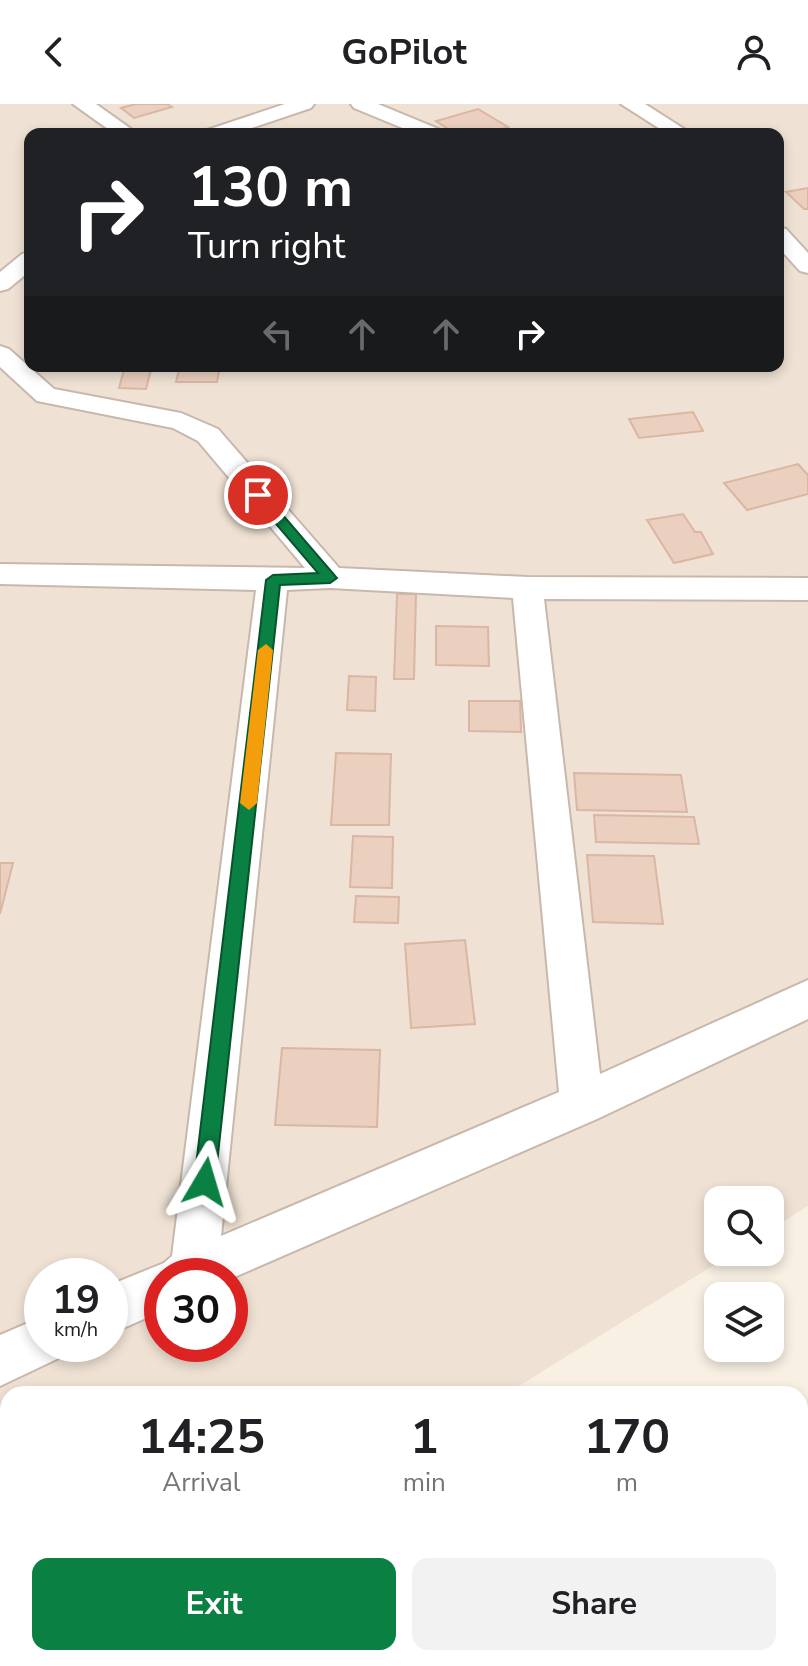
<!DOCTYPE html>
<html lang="en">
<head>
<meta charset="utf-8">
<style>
  :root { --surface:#fff; --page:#f2f2f2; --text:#202124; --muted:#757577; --accent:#0b8043 }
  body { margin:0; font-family:"Nunito Sans",sans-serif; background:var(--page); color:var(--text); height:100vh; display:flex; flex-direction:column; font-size:30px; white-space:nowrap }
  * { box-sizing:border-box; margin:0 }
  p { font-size:26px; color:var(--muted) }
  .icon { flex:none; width:44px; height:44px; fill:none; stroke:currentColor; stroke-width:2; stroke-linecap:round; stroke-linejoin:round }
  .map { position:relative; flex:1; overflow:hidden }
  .drawer { position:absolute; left:0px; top:1282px; width:808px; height:280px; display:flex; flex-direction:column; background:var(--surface); border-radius:24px 24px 0 0; box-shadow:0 4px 12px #0003 }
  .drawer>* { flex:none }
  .banner { position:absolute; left:24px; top:24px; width:760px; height:244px; border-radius:16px; box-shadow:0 4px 12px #0003; background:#202124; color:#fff; overflow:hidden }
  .fabs { position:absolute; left:704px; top:1082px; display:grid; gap:16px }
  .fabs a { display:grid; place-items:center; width:80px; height:80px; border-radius:16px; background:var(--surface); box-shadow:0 4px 12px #0003; font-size:40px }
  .speed { position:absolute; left:24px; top:1154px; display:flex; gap:16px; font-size:40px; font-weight:700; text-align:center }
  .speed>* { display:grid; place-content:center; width:104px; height:104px; border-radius:50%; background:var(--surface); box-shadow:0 4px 12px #0003; line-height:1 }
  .speed small { font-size:20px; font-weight:400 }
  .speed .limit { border:12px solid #d22; background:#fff; color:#111 }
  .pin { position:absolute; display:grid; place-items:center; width:68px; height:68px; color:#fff; margin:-34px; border:4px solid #fff; border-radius:50%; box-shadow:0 2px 8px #0007 }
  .me { position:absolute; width:88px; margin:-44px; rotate:7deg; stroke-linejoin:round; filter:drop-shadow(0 0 6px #0008) }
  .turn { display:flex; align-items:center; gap:28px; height:168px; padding:0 32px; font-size:36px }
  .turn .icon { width:104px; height:104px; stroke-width:2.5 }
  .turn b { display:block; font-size:56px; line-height:68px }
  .lanes { display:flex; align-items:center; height:76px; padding:0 32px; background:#0003; justify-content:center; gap:40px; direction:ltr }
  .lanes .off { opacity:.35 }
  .eta { display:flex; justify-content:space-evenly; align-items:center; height:136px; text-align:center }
  .eta b { font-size:48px; font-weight:700; line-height:56px }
  .action { display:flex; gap:16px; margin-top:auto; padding:16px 32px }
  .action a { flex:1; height:92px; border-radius:16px; background:var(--accent); color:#fff; font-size:32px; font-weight:700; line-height:92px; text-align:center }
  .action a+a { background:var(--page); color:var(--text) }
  header { display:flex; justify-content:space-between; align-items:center; height:104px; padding:0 32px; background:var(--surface); font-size:36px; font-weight:700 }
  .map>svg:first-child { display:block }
  .residential { fill:#efe2d4; fill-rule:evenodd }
  .building { fill:#ebcfbf; stroke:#dbb6a2; stroke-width:2 }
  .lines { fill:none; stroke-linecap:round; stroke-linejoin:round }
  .minor-casing { stroke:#c8b8ac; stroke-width:4 }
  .minor { fill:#fff; fill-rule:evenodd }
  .route { fill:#0b8043; stroke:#07532c; stroke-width:2 }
  .slow { fill:#f59e0b }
</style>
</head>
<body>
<header><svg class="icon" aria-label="back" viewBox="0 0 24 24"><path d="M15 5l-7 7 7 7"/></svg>GoPilot<svg class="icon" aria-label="person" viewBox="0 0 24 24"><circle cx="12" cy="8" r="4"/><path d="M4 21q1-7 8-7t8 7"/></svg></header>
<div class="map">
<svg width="808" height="1562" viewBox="0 0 808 1562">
  <rect width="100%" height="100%" fill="#f9f0e4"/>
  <path class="residential" d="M0,0h808v1102l-38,24v-30h-52v52h17l-229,142h-498v264h294l-3,8h-299zM30,30h748v232h-748zM42,1172h68v68h-68zM162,1172h68v68h-68z"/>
  <g class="building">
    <path d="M136,0h31l5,3 -38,11 -13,-10z"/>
    <path d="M478,5l30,18 -22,7h-30l-20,-13z"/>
    <path d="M808,84v21h-4l-18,-17z"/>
    <path d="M125,262h27l-6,23 -27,-1z"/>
    <path d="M180,262h40l-3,16h-41z"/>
    <path d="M693,308l10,19 -64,7 -10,-19z"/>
    <path d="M798,360l10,11v19l-61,16 -23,-27z"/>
    <path d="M683,410l12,18h6l12,22 -39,9 -27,-43z"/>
    <path d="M397,490h19l-2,85h-20z"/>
    <path d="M436,522l52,1 1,39 -53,-1z"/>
    <path d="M349,572l27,1 -1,34 -28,-1z"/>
    <path d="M469,597h51l1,31 -52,-1z"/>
    <path d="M336,649l55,1 -2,71h-58z"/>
    <path d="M574,669l107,2 6,37 -110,-2z"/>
    <path d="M594,711l100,2 5,27 -103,-2z"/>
    <path d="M353,732l40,1 -1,51 -42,-1z"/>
    <path d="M587,751l67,1 9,68 -70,-2z"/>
    <path d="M0,759h13l-13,51z"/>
    <path d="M356,792l43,1 -1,26 -44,-1z"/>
    <path d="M465,836l10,84 -64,4 -6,-84z"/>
    <path d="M282,944l98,2 -3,77 -102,-2z"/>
  </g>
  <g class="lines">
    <defs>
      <g id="minor">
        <path d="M73,0h23l42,30h-23z"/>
        <path d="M285,0h29l-3,4 -77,26h-30l3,-4z"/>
        <path d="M351,0h27l63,26 3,4h-27l-63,-26z"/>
        <path d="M621,0h24l47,30h-24z"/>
        <path d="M778,123l8,2 22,24v20l-8,-2 -22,-24z"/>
        <path d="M30,148v19l-22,18 -8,2v-19l22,-18z"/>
        <path d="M0,242l9,3 45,40 127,24 37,16 121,139 188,9 281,1v22l-264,-1 56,475 208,-94v39l-211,100 -367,160v-3h-68v35l-52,23v-49l54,-22 8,-7 84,-666 -256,-6v-20l305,4 -107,-127 -25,-13 -136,-27 -37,-34zM330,484l183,10 46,494 -338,144 66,-646z"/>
        <path d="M42,1213v27h23l-6,14 -59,28v-51z"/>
        <path d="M808,1352v54l-8,3v-54z"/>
        <path d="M507,1554h65l-3,8h-65z"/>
      </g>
    </defs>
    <use href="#minor" class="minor-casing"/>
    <use href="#minor" class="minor"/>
  </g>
  <path class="route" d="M258,386l5,2 74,86 -7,5 -50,2 -65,597 -3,7 -7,3 -8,-3 -3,-7 72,-602 7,-5 45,-2 -64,-75v-6z"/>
  <path class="slow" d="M266,540l7,6 -16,153 -8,7 -9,-7 18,-153z"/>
</svg>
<div class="fabs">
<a><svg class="icon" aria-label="search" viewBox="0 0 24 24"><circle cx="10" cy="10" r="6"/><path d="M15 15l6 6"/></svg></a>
<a><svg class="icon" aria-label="layers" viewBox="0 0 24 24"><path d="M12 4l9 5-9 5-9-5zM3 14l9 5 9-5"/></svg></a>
</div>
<div class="speed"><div>19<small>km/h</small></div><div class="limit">30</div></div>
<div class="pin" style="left:258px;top:391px;background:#d93025"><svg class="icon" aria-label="arrive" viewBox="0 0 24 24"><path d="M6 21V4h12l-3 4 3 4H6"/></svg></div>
<svg class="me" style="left:205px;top:1078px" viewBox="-20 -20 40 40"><path d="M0-17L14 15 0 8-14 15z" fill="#0b8043" stroke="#fff" stroke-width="4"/></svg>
<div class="banner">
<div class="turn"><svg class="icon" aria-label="right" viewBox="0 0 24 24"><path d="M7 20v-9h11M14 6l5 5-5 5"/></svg><div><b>130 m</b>Turn right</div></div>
<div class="lanes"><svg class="icon off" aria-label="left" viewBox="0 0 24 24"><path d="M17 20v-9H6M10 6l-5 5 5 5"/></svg><svg class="icon off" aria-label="ahead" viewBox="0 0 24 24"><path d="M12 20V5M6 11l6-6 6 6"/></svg><svg class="icon off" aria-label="ahead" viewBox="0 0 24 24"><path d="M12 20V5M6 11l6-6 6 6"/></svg><svg class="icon" aria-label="right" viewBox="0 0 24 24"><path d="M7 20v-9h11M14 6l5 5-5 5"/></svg></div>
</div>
<section class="drawer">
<div class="eta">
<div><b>14:25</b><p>Arrival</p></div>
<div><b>1</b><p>min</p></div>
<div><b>170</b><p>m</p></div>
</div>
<div class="action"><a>Exit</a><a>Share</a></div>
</section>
</div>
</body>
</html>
